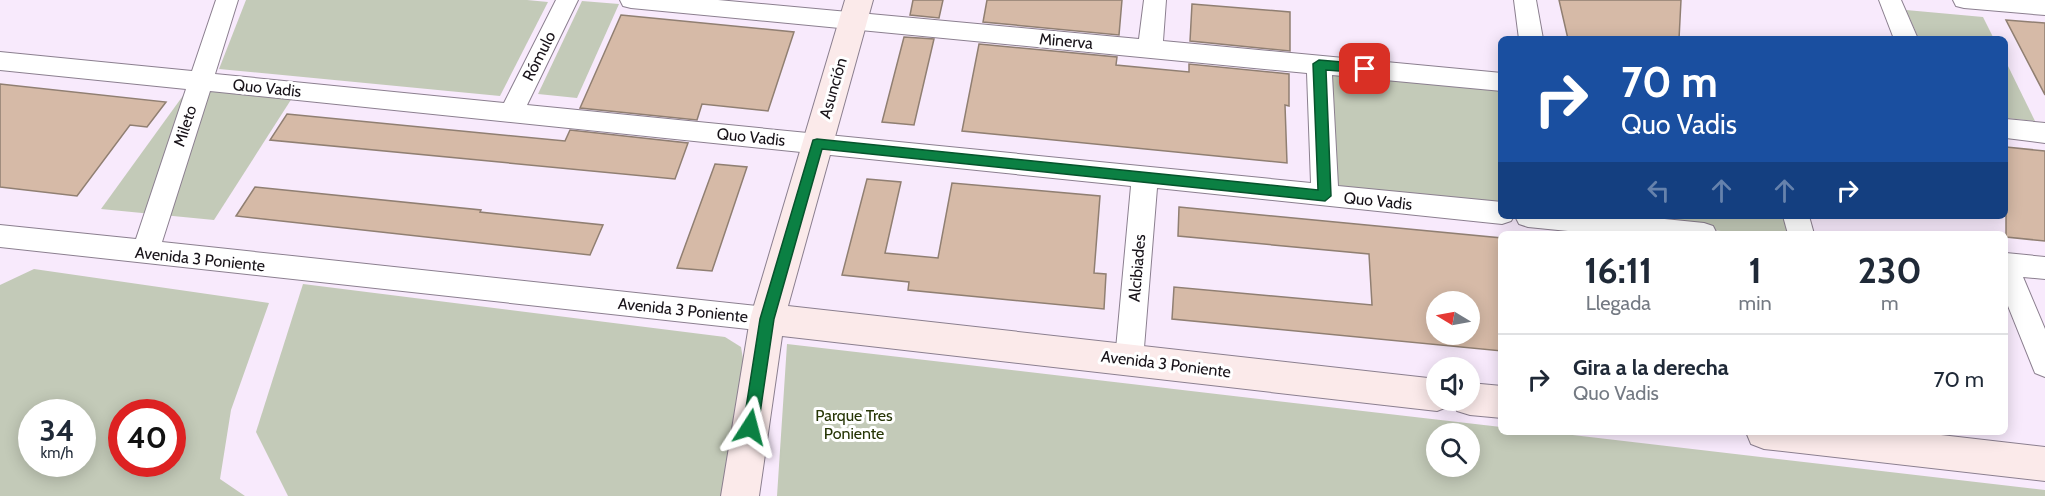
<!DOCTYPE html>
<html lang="es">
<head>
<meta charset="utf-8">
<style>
  :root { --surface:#fff; --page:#f6f6f7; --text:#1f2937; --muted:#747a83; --line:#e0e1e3 }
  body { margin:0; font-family:Cabin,sans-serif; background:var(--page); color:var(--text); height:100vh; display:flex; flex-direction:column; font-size:22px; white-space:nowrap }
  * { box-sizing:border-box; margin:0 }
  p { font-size:20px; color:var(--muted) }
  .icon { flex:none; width:33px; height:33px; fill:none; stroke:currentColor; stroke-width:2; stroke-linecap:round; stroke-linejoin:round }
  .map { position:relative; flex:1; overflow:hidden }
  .details { position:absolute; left:1498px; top:231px; width:510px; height:204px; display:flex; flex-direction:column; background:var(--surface); border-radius:9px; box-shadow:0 3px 15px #0003 }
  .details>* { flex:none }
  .guide { position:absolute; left:1498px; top:36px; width:510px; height:183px; border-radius:9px; box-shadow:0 3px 15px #0003; background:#1a4fa0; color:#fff; overflow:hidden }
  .needle { width:39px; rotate:280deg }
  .fabs { position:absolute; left:1426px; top:291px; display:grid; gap:12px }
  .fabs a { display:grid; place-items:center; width:54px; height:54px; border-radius:50%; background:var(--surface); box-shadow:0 3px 15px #0003; font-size:30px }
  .speed { position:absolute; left:18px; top:399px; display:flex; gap:12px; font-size:30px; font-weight:700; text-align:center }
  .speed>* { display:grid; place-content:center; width:78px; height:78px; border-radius:50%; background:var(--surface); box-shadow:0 3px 15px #0003; line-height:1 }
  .speed small { font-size:15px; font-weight:400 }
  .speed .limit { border:9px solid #d22; background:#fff; color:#111 }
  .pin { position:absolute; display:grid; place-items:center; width:51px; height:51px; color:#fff; margin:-26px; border-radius:12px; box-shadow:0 3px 9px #0006 }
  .me { position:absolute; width:66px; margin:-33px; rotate:9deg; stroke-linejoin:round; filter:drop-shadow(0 0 4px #0008) }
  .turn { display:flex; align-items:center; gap:21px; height:126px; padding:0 24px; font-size:27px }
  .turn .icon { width:78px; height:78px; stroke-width:2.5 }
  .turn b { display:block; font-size:42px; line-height:51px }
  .lanes { display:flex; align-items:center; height:57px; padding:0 24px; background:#0003; justify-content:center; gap:30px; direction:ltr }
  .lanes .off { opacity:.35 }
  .eta { display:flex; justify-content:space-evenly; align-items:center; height:102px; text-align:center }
  .eta b { font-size:36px; font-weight:700; line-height:42px }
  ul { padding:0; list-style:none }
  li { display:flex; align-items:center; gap:18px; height:90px; padding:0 24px; border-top:2px solid var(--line) }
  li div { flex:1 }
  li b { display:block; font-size:22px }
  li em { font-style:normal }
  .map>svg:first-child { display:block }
  .green { fill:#c3cab8; fill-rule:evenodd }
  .building { fill:#d6baa7; stroke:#907f72; stroke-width:1.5; fill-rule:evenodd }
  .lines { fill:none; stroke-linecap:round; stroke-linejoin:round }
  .street-casing { stroke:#8b7f8f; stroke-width:2 }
  .secondary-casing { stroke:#8b7f8f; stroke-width:2 }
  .street { fill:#fff; fill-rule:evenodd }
  .secondary { fill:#fbeaea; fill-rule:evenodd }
  .route { fill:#0b8043; stroke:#07532c; stroke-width:1.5 }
  .labels { text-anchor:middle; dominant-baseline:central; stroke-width:6; stroke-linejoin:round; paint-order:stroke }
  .street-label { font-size:16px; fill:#171218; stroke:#fff }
  .park-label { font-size:16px; fill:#263505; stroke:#fff }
</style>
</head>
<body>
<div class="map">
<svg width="2045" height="496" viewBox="0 0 2045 496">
  <rect width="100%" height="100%" fill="#f8eafc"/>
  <g class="green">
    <path d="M246,0h281l21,2 -48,94 -281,-27z"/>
    <path d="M582,1l37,3 -42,94 -39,-4z"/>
    <path d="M1906,10l77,7 11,22h-75z"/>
    <path d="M2006,62l29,59 -29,-3z"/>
    <path d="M1330,68l171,15v120l-166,-16z"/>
    <path d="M190,86l104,9 -80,125 -113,-11z"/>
    <path d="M1576,216h210l5,18h-41z"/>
    <path d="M34,269l235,34 -38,107 -11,69 25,17h-245v-211zM32,412h50v52h-50zM122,412h50v52h-50z"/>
    <path d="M303,284l422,53 16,10 3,18 -19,131h-437l-32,-64z"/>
    <path d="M787,344l714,83 1,5h45l498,58v6h-1268zM1437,434h33v32h-33z"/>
  </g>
  <g class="building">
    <path d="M913,0h30l-4,18 -29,-3z"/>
    <path d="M987,0h135l-3,35 -136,-13z"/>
    <path d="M1559,0h122l-2,39h-111z"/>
    <path d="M1192,4l98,8v39l-100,-10z"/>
    <path d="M621,15l173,17 -26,79 -66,-7 -5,16 -117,-12z"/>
    <path d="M2006,20l39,3v72z"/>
    <path d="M904,37l30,2 -20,86 -32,-3z"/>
    <path d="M979,44l138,13 -1,8 73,7v-8l100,10v32l-4,-1 2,58 -325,-32z"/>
    <path d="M0,84l166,18 -19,25 -17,-2 -53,71 -77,-9z"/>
    <path d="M287,114l278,27 5,-11 118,13 -13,36 -405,-39z"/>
    <path d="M2006,147l39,4v90l-39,-4z"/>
    <path d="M715,164l32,3 -35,104 -35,-3z"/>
    <path d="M867,179l34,3 -16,71 53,5 14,-75 148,13 -6,77 12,1 -2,35 -196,-19 1,-8 -67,-7z"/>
    <path d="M255,187l226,23 -1,2 123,13 -13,30 -354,-39z"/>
    <path d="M1179,207l323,31v113l-330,-32 2,-32 198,18 -3,-51 -191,-18zM1437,302h33v32h-33z"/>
  </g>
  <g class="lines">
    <defs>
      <g id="street">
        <path d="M216,0h22l-23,74 289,29 52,-103h22l-51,105 784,78 -4,-110 -676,-65 -8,-2 -3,-6h98l421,39 5,-39h22l-3,41 339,32v18l-170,-16 6,111 164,16v14h12l-3,5 -9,3 -345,-36 -14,172 -4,9 -10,4 -10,-4 -4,-9 16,-174 -921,-95 -48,151 605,65 10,3 4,9 -4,9 -10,3 -767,-84v-22l136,14 50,-150 -186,-19v-18l192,19z"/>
        <path d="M1514,0h22l7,39h-24z"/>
        <path d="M1879,0h22l17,39h-24z"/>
        <path d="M1953,0h92v15l-81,-7 -8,-2z"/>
        <path d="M2006,119l39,4v20l-39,-5z"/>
        <path d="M1515,216h120l69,7 9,3 4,8h-119l-70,-7 -9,-3z"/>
        <path d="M1783,216h26l5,18h-26z"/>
        <path d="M2006,253l39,4v22l-22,-2 22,52v48l-10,-4 -29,-72z"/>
      </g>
      <g id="secondary">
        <path d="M845,0h28l-85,306 649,73v21h15l-2,6 -13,5 -655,-75 -23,160h-38l29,-177z"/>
        <path d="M1470,383l32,3v32l-32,-3 -13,-4 -4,-11h17z"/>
        <path d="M1746,432h169l130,15v34l-281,-32 -13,-5z"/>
      </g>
    </defs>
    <use href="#street" class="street-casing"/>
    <use href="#secondary" class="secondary-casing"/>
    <use href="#street" class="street"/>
    <use href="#secondary" class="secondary"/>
  </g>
  <path class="route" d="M1319,60l46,4 6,5 -6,4 -39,-3 5,126 -6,5 -503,-52 -48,170 -16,108 -2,5 -6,2 -5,-2 -2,-5 17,-108 53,-179 4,-1 501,51 -5,-126z"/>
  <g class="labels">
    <g class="street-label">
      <text transform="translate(1066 41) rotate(5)">Minerva</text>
      <text transform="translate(539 56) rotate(-63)">Rómulo</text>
      <text transform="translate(267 88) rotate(6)">Quo Vadis</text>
      <text transform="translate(833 88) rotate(-74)">Asunción</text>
      <text transform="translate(185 126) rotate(-72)">Mileto</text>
      <text transform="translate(751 137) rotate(6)">Quo Vadis</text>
      <text transform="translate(1378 201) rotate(6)">Quo Vadis</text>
      <text transform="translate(200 259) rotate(6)">Avenida 3 Poniente</text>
      <text transform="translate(1137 268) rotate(-85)">Alcibiades</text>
      <text transform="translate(683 310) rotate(6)">Avenida 3 Poniente</text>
      <text transform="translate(1166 364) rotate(7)">Avenida 3 Poniente</text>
    </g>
    <g class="park-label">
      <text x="854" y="415">Parque Tres<tspan x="854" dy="18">Poniente</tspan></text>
    </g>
  </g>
</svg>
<div class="fabs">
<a><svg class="needle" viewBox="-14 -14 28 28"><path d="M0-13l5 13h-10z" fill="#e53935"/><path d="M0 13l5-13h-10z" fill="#747a83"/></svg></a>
<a><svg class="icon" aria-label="sound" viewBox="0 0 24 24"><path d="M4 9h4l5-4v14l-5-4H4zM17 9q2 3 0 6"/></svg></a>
<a><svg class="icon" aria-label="search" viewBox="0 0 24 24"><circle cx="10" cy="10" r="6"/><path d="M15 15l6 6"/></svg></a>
</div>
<div class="speed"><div>34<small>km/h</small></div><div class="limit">40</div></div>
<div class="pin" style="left:1365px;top:69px;background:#d93025"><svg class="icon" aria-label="arrive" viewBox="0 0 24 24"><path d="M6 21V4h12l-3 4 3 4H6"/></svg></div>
<svg class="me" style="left:750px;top:427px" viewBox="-20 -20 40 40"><path d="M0-17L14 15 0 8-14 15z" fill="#0b8043" stroke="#fff" stroke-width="4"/></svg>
<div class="guide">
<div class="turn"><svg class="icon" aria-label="right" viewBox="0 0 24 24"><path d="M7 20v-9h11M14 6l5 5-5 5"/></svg><div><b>70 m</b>Quo Vadis</div></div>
<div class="lanes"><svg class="icon off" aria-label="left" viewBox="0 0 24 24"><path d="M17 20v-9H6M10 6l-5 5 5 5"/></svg><svg class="icon off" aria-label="ahead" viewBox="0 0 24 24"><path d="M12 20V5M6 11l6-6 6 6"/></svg><svg class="icon off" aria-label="ahead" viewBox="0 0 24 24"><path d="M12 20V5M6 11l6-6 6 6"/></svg><svg class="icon" aria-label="right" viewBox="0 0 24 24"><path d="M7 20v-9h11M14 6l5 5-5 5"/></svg></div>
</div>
<section class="details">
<div class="eta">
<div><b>16:11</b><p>Llegada</p></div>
<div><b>1</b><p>min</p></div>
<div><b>230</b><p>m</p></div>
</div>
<ul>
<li><svg class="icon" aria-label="right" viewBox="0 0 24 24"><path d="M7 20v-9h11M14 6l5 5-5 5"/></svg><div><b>Gira a la derecha</b><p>Quo Vadis</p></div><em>70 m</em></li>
</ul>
</section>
</div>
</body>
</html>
